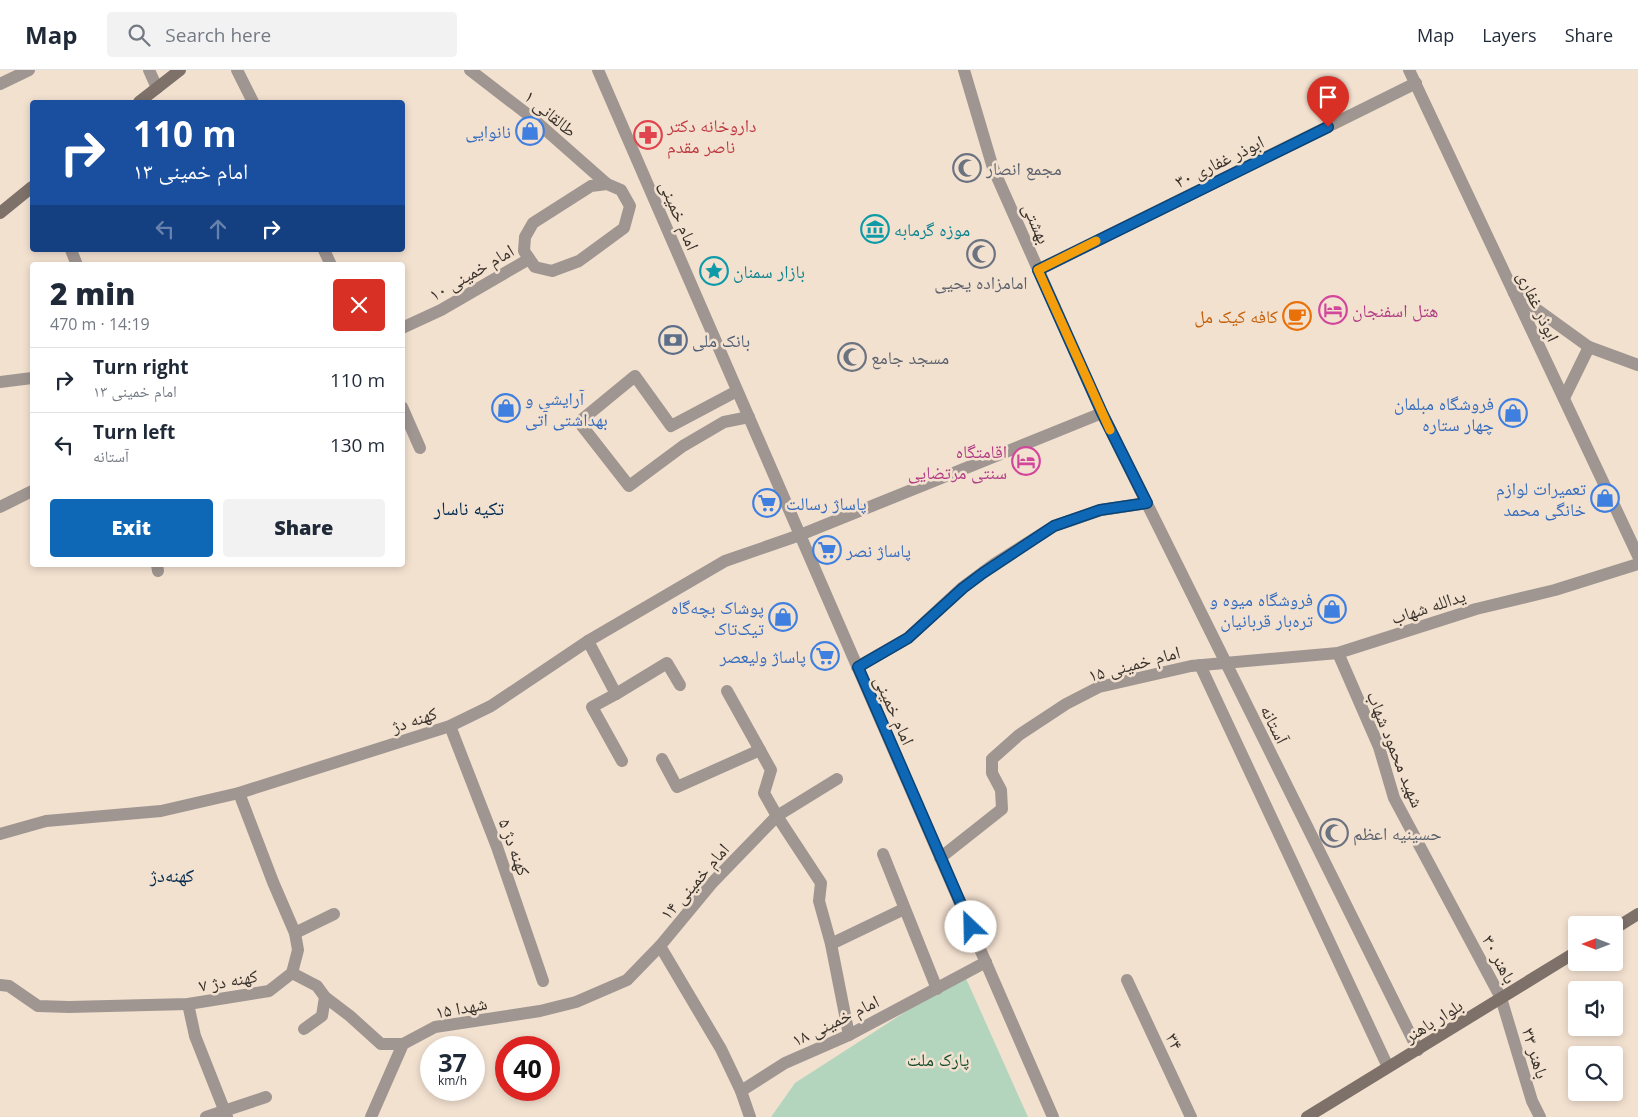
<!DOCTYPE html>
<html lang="en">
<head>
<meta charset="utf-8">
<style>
  :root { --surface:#fff; --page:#f2f2f3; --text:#1f2937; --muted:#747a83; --line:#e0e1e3; --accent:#0f68b5 }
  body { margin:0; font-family:"Open Sans","Noto Naskh Arabic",sans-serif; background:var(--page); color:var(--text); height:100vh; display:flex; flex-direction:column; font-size:19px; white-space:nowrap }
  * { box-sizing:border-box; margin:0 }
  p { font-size:16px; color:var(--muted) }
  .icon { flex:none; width:28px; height:28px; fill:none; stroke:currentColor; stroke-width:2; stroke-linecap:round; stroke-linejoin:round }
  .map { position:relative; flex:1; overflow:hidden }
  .drawer { position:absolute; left:30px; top:192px; width:375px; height:305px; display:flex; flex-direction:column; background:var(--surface); border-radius:5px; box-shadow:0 2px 8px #0003 }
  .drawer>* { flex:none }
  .banner { position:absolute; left:30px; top:30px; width:375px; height:152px; border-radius:5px; box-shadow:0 2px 8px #0003; background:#1a4fa0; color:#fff; overflow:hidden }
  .needle { width:32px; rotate:270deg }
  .controls { position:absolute; left:1568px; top:846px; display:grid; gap:10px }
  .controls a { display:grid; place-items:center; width:55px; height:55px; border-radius:5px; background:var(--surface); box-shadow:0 2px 8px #0003; font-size:25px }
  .speed { position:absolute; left:420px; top:966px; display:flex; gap:10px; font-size:25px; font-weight:700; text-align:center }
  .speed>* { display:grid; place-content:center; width:65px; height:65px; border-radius:50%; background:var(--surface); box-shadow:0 2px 8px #0003; line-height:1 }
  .speed small { font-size:12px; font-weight:400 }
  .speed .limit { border:8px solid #d22; background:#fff; color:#111 }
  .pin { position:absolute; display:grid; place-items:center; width:42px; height:42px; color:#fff; margin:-51px -21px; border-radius:50% 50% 50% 0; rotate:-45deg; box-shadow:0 0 5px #0007 }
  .pin .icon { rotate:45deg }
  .me { position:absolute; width:55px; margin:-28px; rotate:336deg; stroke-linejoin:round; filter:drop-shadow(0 0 4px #0008) }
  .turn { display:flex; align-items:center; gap:18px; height:105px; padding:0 20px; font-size:22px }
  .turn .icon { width:65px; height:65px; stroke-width:2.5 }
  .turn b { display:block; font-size:35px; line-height:42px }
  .lanes { display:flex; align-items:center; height:48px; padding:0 20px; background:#0003; justify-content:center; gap:25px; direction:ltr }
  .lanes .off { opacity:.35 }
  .round { display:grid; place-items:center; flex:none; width:52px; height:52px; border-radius:5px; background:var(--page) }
  .summary { display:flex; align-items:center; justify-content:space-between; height:85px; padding:0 20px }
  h1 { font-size:30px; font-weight:800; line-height:38px }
  .cta { display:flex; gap:10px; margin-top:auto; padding:10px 20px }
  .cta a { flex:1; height:58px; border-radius:5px; background:var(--accent); color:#fff; font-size:20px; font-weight:800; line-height:58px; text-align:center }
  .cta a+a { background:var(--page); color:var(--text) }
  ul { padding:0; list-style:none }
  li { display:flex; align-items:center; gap:15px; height:65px; padding:0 20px; border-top:1px solid var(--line) }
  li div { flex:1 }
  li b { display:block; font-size:19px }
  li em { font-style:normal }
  header { display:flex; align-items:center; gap:30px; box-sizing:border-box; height:70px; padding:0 25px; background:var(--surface); border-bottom:1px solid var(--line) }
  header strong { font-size:24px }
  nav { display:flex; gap:28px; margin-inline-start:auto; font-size:18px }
  .search { width:350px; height:45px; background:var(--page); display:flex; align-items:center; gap:12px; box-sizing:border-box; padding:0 18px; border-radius:5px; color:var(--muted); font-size:19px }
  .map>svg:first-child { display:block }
  .green { fill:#b3d5bd }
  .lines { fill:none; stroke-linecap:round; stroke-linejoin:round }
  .minor { stroke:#a09691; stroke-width:12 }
  .tertiary { stroke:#a09691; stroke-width:12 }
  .secondary { stroke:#7e7169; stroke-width:12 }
  .route-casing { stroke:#0a4476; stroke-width:12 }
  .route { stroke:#0f68b5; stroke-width:9 }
  .slow { stroke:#f59e0b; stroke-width:9 }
  .labels { text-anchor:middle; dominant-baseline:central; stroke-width:5; stroke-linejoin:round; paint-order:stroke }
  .street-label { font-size:18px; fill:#3a332c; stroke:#f3e1d0 }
  .health-label { font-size:18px; fill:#be3a42; stroke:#f3e1d0; text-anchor:start }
  .shop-label { font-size:18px; fill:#366cbe; stroke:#f3e1d0; text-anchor:end }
  .worship-label { font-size:18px; fill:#5b616d; stroke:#f3e1d0; text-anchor:start }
  .culture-label { font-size:18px; fill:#0d838f; stroke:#f3e1d0; text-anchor:start }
  .hotel-label { font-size:18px; fill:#b23c85; stroke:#f3e1d0; text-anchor:start }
  .food-label { font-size:18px; fill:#c56008; stroke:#f3e1d0; text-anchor:end }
  .service-label { font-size:18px; fill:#4e5e75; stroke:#f3e1d0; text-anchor:start }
  .park-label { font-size:18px; fill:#164f2e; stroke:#f3e1d0 }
  .neighbourhood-label { font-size:19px; fill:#042b51; stroke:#f3e1d0 }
</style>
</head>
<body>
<header>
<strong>Map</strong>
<div class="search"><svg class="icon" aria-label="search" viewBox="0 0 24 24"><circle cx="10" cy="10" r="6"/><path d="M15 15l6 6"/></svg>Search here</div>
<nav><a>Map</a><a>Layers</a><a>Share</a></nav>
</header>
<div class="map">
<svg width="1638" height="1047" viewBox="0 0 1638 1047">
  <rect width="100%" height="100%" fill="#f3e1d0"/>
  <path class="green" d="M964,904l64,143h-257l24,-34z"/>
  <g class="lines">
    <g class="minor">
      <path d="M149,0l8,18"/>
      <path d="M237,0l16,32"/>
      <path d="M470,0l61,47 76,67"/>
      <path d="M964,0l29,98 109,245 316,637"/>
      <path d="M0,14l29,-14"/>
      <path d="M607,114l14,6 9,16 -6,22 -45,33 -27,10 -17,-4 -11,-16 1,-14 8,-14 58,-37z"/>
      <path d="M71,180l6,15"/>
      <path d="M324,180l7,15"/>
      <path d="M1038,200l378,-187"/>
      <path d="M1514,223l75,54 49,18"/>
      <path d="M402,258l39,-18 88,-51"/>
      <path d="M0,312l32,-4"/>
      <path d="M737,321l-66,35 -36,-50 -56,46 50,64 54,-40 41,-24 25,-5"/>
      <path d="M1564,328l25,-51"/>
      <path d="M402,337l18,41"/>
      <path d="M0,437l32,-16"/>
      <path d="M157,495l1,6"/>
      <path d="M588,571l28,53 -24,13 30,54"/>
      <path d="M1338,583l41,94 15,51 107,200 31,103 8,16"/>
      <path d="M1200,595l188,402"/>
      <path d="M857,597l51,-29 55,-51 31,-23 60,-38 47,-16 46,-7"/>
      <path d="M727,621l44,79 -7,23 13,23 44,67 -2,18 12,43 18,91"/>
      <path d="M616,624l51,-31 13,22"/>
      <path d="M450,656l47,121 46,134"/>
      <path d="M662,689l15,28 83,-37"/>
      <path d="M0,764l46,-13 115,-10 78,-18 211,-67 41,-20 97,-65 137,-80 75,-26 302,-122"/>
      <path d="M883,784l54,135"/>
      <path d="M940,788l62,-49 -1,-19 -9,-17v-14l27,-24 47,-31 33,-17 92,-21 147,-13 138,-44 79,-19 83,-26"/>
      <path d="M295,863l39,-19"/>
      <path d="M831,874l73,-35"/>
      <path d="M660,876l61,103 20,42 44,-28 64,-28 137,-73"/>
      <path d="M292,903l25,13 8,11 -3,19 -18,13"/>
      <path d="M1127,910l64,137"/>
      <path d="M0,915l9,1 29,20 31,1 119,-3 81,-13 23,-18 6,-23 -3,-17 -22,-51 -34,-89"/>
      <path d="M325,927l25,19 31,28h22"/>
      <path d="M188,934l7,32 32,81"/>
      <path d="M741,1021l9,26"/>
      <path d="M206,1047l60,-20"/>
      <path d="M371,1047l32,-73 32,-17 105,-16 36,-9 51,-22 33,-34 53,-64 64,-66 60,-37"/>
    </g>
    <g class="tertiary">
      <path d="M598,0l455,1047"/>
      <path d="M1409,0l229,486"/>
    </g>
    <g class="secondary">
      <path d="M139,32l41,-32"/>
      <path d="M0,143l32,-26"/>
      <path d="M1614,859l24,-15"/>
      <path d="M1307,1047l269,-165"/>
    </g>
  </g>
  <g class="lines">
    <defs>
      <path id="route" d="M971,857l-113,-260 50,-29 55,-50 20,-15 71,-47 46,-16 47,-7 -45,-90 -64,-143 290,-143"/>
    </defs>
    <use href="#route" class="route-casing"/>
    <use href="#route" class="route"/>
    <path class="slow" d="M1096,171l-58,29 72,160"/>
  </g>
  <defs>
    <symbol id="shop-ring" viewBox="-11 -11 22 22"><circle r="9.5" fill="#f3e1d0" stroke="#3f7fe0" stroke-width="1.5"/><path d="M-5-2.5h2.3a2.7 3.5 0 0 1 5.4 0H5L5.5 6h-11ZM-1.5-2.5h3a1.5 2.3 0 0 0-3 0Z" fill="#3f7fe0"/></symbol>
    <symbol id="pharmacy-ring" viewBox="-11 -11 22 22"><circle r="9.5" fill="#f3e1d0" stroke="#e0444e" stroke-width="1.5"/><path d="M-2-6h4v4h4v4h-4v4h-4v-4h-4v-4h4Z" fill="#e0444e"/></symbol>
    <symbol id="mosque-ring" viewBox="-11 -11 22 22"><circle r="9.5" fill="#f3e1d0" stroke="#6b7280" stroke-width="1.5"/><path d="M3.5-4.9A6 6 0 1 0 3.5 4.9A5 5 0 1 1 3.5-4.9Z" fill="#6b7280"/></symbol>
    <symbol id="museum-ring" viewBox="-11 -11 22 22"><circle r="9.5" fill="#f3e1d0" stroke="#0f9aa8" stroke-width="1.5"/><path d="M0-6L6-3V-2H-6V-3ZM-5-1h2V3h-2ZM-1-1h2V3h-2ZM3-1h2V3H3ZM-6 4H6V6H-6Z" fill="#0f9aa8"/></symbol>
    <symbol id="sight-ring" viewBox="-11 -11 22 22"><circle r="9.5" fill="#f3e1d0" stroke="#0f9aa8" stroke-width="1.5"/><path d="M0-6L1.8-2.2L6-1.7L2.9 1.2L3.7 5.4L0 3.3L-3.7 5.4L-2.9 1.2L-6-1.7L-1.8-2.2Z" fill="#0f9aa8"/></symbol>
    <symbol id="hotel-ring" viewBox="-11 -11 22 22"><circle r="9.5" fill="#f3e1d0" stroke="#d1479c" stroke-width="1.5"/><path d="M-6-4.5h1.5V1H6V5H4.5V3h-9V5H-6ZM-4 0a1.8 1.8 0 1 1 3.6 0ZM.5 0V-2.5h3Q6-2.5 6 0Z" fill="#d1479c"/></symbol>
    <symbol id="cafe-ring" viewBox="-11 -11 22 22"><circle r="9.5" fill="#f3e1d0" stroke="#e8710a" stroke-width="1.5"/><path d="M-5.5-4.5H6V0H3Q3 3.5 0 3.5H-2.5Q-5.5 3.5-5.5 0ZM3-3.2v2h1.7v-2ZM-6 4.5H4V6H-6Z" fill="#e8710a"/></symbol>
    <symbol id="bank-ring" viewBox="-11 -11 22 22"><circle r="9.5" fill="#f3e1d0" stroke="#5c6f8a" stroke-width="1.5"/><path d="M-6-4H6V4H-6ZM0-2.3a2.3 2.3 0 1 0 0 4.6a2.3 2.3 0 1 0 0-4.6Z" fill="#5c6f8a"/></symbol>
    <symbol id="supermarket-ring" viewBox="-11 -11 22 22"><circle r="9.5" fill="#f3e1d0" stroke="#3f7fe0" stroke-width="1.5"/><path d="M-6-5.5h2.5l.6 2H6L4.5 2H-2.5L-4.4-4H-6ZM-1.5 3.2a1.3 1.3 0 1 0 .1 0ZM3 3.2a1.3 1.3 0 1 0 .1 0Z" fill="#3f7fe0"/></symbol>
  </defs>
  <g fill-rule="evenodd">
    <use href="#shop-ring" x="514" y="45" width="32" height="32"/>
    <use href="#pharmacy-ring" x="632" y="49" width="32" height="32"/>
    <use href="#mosque-ring" x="951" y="82" width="32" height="32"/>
    <use href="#museum-ring" x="859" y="143" width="32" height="32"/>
    <use href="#mosque-ring" x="965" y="168" width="32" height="32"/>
    <use href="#sight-ring" x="698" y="185" width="32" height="32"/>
    <use href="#hotel-ring" x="1317" y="224" width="32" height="32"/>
    <use href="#cafe-ring" x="1281" y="230" width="32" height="32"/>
    <use href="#bank-ring" x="657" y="254" width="32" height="32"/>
    <use href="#mosque-ring" x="836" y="271" width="32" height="32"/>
    <use href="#shop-ring" x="490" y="322" width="32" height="32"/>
    <use href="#shop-ring" x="1497" y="327" width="32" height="32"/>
    <use href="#hotel-ring" x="1010" y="375" width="32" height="32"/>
    <use href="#shop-ring" x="1589" y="412" width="32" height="32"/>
    <use href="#supermarket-ring" x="751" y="417" width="32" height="32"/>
    <use href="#supermarket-ring" x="811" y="464" width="32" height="32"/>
    <use href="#shop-ring" x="1316" y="523" width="32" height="32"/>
    <use href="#shop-ring" x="767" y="531" width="32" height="32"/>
    <use href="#supermarket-ring" x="809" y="570" width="32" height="32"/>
    <use href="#mosque-ring" x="1318" y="747" width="32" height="32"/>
  </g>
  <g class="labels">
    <g class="street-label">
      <text transform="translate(551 43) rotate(40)">طالقانی ۱</text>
      <text transform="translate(1219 91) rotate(-26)">ابوذر غفاری ۳۰</text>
      <text transform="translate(680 145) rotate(67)">امام خمینی</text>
      <text transform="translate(1037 153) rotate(66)">بهشتی</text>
      <text transform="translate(471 202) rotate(-30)">امام خمینی ۱۰</text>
      <text transform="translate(1539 236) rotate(65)">ابوذر غفاری</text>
      <text transform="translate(1428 536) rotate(-18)">یدالله شهاب</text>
      <text transform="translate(1134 593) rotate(-15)">امام خمینی ۱۵</text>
      <text transform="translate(895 640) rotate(66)">امام خمینی</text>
      <text transform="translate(414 649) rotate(-18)">کهنه دژ</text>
      <text transform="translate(1275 654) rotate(64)">آستانه</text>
      <text transform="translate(1396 679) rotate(68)">شهید محمود شهاب</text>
      <text transform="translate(515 777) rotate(70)">کهنه دژ ۵</text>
      <text transform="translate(694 811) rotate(-49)">امام خمینی ۱۴</text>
      <text transform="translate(1500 889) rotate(62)">باهنر ۳۰</text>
      <text transform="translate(228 910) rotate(-10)">کهنه دژ ۷</text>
      <text transform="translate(461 937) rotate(-11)">شهدا ۱۵</text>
      <text transform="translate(835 950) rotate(-26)">امام خمینی ۱۸</text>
      <text transform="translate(1433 950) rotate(-32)">بلوار باهنر</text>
      <text transform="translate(1175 971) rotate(65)">۳۴</text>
      <text transform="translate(1536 983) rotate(73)">باهنر ۳۳</text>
    </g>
    <g class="health-label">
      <text x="667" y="55">داروخانه دکتر<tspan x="667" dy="21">ناصر مقدم</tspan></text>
    </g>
    <g class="shop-label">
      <text x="511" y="61">نانوایی</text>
      <text x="525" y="328" text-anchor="start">آرایشی و<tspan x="525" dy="21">بهداشتی آتی</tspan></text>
      <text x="1494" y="333">فروشگاه مبلمان<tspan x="1494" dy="21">چهار ستاره</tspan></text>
      <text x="1586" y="418">تعمیرات لوازم<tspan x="1586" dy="21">خانگی محمد</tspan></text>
      <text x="786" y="433" text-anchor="start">پاساژ رسالت</text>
      <text x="846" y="480" text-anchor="start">پاساژ نصر</text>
      <text x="1313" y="529">فروشگاه میوه و<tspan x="1313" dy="21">تره‌بار قربانیان</tspan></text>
      <text x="764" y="537">پوشاک بچه‌گاه<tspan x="764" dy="21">تیک‌تاک</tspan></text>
      <text x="806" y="586">پاساژ ولیعصر</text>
    </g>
    <g class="worship-label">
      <text x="986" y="98">مجمع انصار</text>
      <text x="981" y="212" text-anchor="middle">امامزاده یحیی</text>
      <text x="871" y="287">مسجد جامع</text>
      <text x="1353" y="763">حسینیه اعظم</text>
    </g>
    <g class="culture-label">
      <text x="894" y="159">موزه گرمابه</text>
      <text x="733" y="201">بازار سمنان</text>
    </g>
    <g class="hotel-label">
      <text x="1352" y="240">هتل اسفنجان</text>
      <text x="1007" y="381" text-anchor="end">اقامتگاه<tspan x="1007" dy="21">سنتی مرتضایی</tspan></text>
    </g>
    <g class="food-label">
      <text x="1278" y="246">کافه کیک مل</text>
    </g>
    <g class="service-label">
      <text x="692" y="270">بانک ملی</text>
    </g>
    <g class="park-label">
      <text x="938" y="989">پارک ملت</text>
    </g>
    <g class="neighbourhood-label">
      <text x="469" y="438">تکیه ناسار</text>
      <text x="172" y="805">کهنه‌دژ</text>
    </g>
  </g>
</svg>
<div class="controls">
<a><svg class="needle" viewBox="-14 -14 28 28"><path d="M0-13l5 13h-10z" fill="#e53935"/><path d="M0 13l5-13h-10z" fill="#747a83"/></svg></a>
<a><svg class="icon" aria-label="sound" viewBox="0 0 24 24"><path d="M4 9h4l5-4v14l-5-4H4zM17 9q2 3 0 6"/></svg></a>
<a><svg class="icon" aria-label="search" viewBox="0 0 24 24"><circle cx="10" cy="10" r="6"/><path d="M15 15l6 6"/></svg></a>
</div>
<div class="speed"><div>37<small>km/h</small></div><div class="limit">40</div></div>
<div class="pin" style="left:1328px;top:57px;background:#d93025"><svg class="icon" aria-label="arrive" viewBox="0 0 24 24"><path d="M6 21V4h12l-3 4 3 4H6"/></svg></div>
<svg class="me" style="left:971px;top:857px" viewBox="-20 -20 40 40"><circle r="19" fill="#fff"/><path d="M0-13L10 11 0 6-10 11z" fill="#0f68b5"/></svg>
<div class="banner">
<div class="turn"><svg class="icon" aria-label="right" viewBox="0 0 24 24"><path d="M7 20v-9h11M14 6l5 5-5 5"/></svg><div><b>110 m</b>امام خمینی ۱۳</div></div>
<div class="lanes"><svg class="icon off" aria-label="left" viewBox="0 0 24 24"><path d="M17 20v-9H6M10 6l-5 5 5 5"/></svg><svg class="icon off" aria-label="ahead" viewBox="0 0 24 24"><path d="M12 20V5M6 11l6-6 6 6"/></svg><svg class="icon" aria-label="right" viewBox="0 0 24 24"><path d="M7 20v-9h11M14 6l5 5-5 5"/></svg></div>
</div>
<section class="drawer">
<div class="summary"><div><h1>2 min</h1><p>470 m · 14:19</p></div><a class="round" style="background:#d93025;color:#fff"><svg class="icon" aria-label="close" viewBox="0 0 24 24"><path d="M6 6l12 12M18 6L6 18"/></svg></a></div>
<ul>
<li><svg class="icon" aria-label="right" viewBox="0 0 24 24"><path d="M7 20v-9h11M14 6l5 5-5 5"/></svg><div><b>Turn right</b><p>امام خمینی ۱۳</p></div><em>110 m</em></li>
<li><svg class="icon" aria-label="left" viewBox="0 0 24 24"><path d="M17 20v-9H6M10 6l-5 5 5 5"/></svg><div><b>Turn left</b><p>آستانه</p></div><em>130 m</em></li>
</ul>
<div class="cta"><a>Exit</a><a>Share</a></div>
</section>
</div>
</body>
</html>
